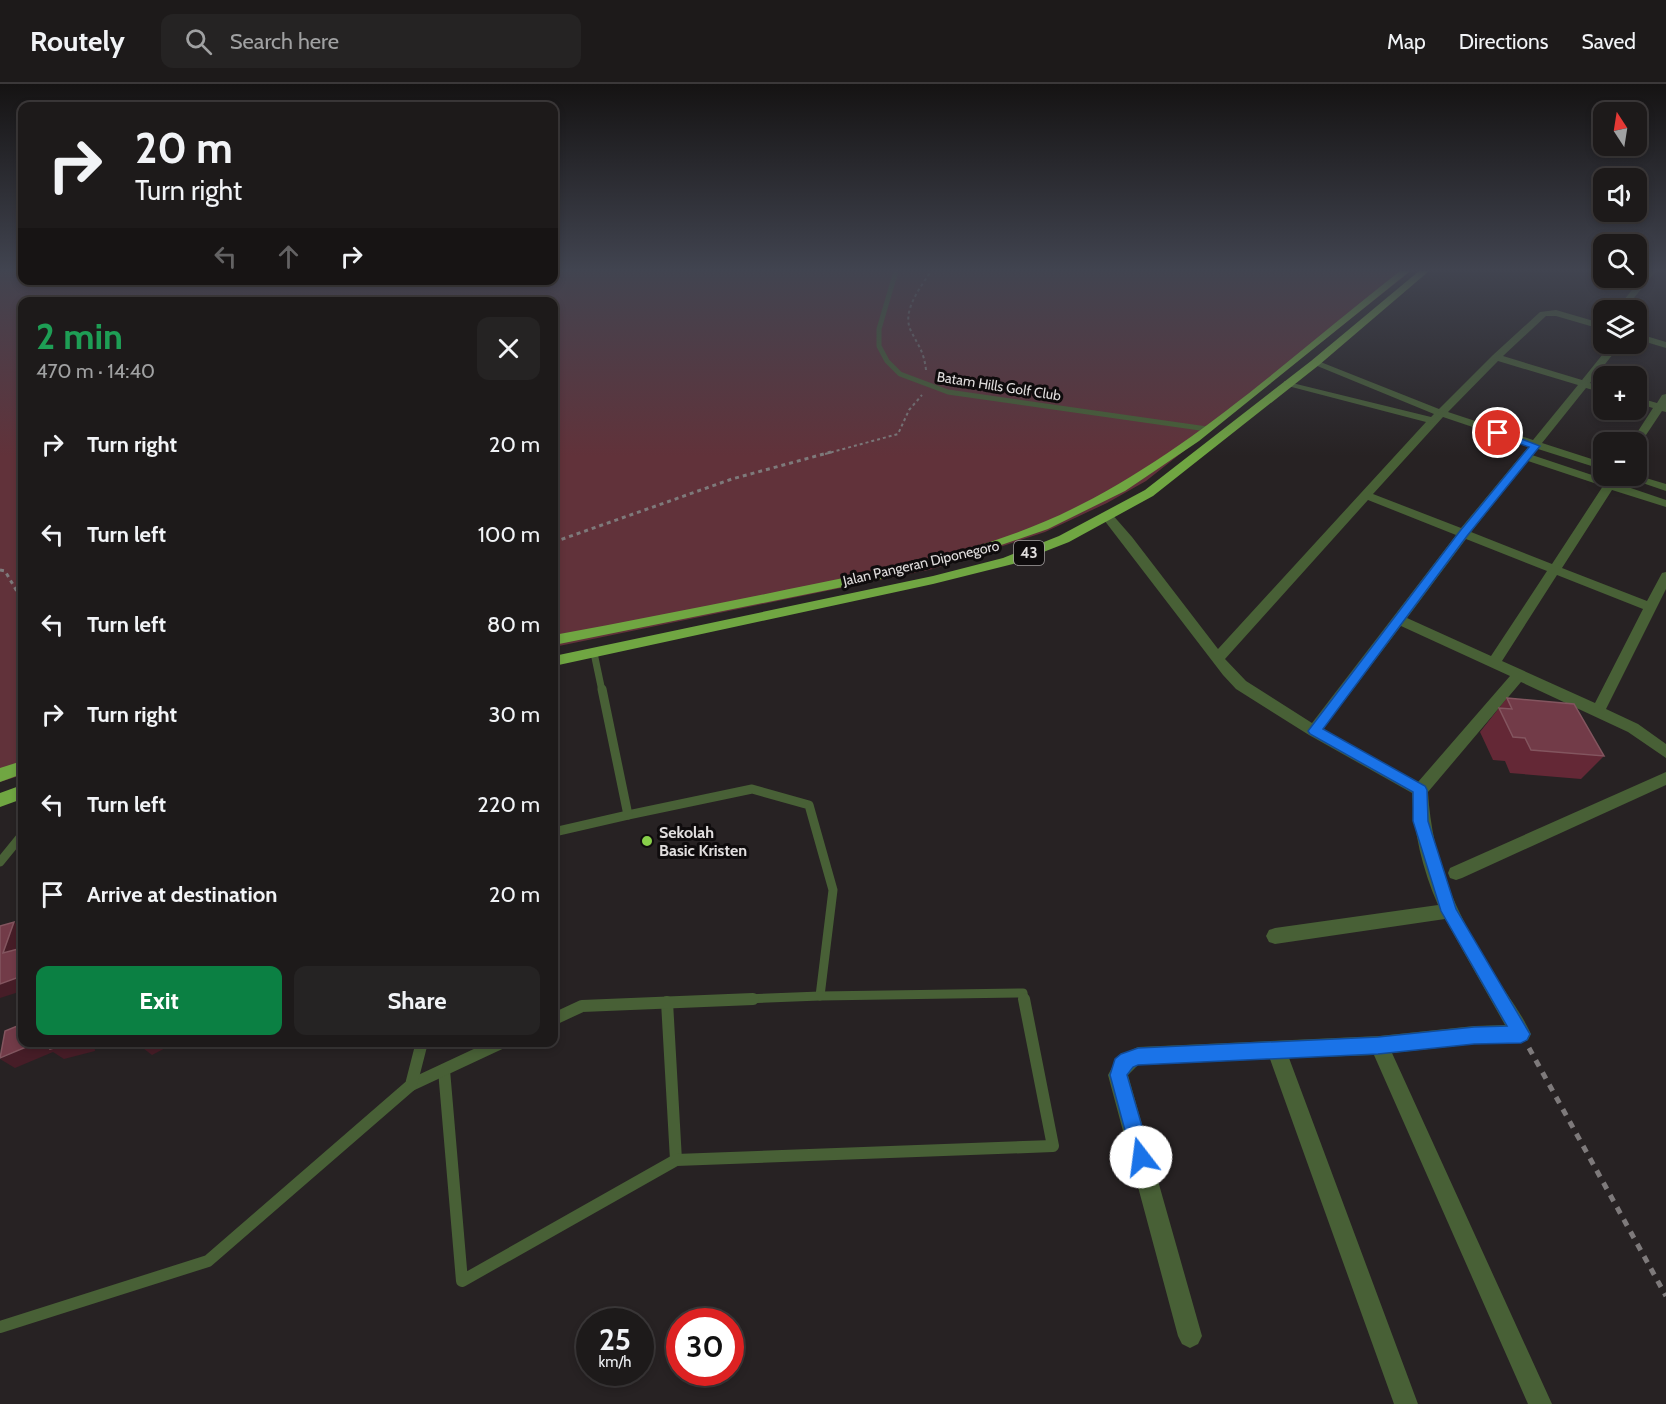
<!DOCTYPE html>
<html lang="en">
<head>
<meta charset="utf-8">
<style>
  :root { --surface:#1d1a1a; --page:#252323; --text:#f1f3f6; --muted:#a0a1a2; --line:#3b3839; --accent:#0b8043 }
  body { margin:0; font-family:Cabin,sans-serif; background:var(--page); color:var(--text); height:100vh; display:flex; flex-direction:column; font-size:22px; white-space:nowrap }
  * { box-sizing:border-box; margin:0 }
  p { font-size:20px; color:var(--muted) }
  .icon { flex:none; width:33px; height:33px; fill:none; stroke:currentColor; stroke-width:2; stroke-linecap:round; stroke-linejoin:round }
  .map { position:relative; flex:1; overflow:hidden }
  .side { position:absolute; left:18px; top:213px; width:540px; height:750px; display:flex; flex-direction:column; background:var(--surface); border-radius:12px; box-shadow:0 3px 9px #0003,0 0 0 2px var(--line) }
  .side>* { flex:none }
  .banner { position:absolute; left:18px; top:18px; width:540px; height:183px; border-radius:12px; box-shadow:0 3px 9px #0003,0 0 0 2px var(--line); background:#1d1a1a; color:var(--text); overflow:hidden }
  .needle { width:39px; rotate:348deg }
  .fabs { position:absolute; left:1593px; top:18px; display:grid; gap:12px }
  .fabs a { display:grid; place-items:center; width:54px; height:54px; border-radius:12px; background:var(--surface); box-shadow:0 3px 9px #0003,0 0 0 2px var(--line); font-size:30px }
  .speed { position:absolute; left:576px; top:1224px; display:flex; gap:12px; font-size:30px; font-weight:700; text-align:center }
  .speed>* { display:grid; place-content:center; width:78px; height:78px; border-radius:50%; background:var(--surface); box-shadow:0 3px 9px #0003,0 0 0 2px var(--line); line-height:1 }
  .speed small { font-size:15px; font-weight:400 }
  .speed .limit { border:9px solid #d22; background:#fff; color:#111 }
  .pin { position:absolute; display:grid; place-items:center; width:51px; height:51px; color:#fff; margin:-26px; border:3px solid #fff; border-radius:50%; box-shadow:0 2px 6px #0007 }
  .me { position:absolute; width:66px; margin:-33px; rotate:345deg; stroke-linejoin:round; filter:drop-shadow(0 0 4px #0008) }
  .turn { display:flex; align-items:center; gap:21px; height:126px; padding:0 18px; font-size:27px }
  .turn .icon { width:78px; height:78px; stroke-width:2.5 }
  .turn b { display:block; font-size:42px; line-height:51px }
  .lanes { display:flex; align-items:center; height:57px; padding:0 18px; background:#0003; justify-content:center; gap:30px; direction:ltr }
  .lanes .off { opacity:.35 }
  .round { display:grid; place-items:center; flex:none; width:63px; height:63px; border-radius:12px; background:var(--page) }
  .head { display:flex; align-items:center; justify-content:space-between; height:102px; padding:0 18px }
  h1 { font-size:36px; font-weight:700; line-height:45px; color:#1e9e55 }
  .action { display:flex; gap:12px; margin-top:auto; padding:12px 18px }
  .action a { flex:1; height:69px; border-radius:12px; background:var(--accent); color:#fff; font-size:24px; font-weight:700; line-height:69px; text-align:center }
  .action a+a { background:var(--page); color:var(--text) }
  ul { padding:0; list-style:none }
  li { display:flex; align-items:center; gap:18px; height:90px; padding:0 18px }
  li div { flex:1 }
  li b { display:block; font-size:22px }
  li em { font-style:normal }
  header { display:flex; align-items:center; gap:36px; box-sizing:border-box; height:84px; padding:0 30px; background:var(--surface); border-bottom:2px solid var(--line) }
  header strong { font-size:28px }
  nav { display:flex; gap:33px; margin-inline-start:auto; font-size:21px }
  .search { width:420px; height:54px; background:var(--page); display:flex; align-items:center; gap:15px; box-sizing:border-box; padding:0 21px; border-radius:12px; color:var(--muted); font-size:22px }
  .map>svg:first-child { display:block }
  .green { fill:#61323a }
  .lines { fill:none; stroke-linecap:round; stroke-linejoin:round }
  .path-far2 { stroke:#7e7a7b; stroke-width:2; stroke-dasharray:3 3; stroke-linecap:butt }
  .path-far1 { stroke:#7e7a7b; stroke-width:3; stroke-dasharray:4 4; stroke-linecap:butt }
  .path { stroke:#7e7a7b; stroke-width:5; stroke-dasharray:7 7; stroke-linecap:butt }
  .service-far3 { stroke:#486036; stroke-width:5 }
  .service-far2 { stroke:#486036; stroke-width:7 }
  .service-far1 { stroke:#486036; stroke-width:9 }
  .service { stroke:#486036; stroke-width:12 }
  .minor { fill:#486036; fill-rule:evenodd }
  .trunk { fill:#70a642; fill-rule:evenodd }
  .wall { fill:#642836 }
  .shaded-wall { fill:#461d27 }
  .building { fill:#723b48; stroke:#83555f; stroke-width:1.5 }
  .route { fill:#1a73e8; stroke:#114b97; stroke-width:1.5 }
  .poi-dot { fill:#88cf4a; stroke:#0f0c0d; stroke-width:2 }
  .labels { text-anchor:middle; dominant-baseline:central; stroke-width:6; stroke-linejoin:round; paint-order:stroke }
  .far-street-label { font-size:14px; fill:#e1dede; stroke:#0f0c0d }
  .shield { fill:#0f0c0d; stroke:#a29f9f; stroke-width:1.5 }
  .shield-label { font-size:15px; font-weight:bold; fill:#e1dede }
  .poi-label { font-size:16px; font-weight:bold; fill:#e1dede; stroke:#0f0c0d; text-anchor:start }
</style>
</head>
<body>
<header>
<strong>Routely</strong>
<div class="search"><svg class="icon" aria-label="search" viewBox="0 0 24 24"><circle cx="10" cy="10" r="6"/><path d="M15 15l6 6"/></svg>Search here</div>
<nav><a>Map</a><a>Directions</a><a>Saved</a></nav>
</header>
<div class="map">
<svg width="1666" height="1320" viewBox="0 0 1666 1320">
  <rect width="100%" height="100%" fill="#272223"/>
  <path class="green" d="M0,187h22v9h532v-9h857l-265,210 -39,22 -62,29 -112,37 -379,78v-345h-532v473l-22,7z"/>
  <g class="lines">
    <g class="path-far2">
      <path d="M926,286c-2,-18 -7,-23 -15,-39 -10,-20 10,-44 20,-60"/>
      <path d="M825,370l73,-20 11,-24 13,-15"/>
    </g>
    <g class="path-far1">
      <path d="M554,458l178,-63 99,-27"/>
      <path d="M0,486l5,1 17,29"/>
    </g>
    <path class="path" d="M1529,964l137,248"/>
    <path class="service-far3" d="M896,187l-17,58v17l8,15 13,13 48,18 259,37"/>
    <path class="service-far2" d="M594,569l8,38"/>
    <g class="service-far1">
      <path d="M628,731l124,-26 57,16 24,85 -13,106"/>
      <path d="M554,748l74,-17 -26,-126"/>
      <path d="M0,778l22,-27"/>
      <path d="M717,916l103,-4 203,-3 1,7"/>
    </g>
    <g class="service">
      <path d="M667,918l9,158"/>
      <path d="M554,935l28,-13 171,-7"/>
      <path d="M444,986l18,211 214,-121 377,-14 -29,-147"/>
      <path d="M411,1001l92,-43"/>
      <path d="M0,1243l208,-66 203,-176 11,-43"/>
    </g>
    <g class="minor">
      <path d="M1647,187h9l-32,39h-8z"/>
      <path d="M1556,226l48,14v6l-48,-14h-10l-43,40 79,24 29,-36h10l-31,39 14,4v6l-18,-5 -44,55 62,20v7l-66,-21 -6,6 75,25 3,-4h10l-4,7 50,17v7l-54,-17 -50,78 85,33 15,-28 4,-1v17l-60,120 32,15 28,20v14l-38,-26 -107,-50 -93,110c4,69 28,120 64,179 13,21 29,41 39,63l-3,6 -7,3 -47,1 -82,9 160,351h-24l-154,-349 -85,3 129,346h-24l-124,-345 -132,6 -10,10 74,261 -4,8 -8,4 -8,-4 -4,-8 -70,-261 10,-19 20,-9 241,-11 95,-10 31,-1 -60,-106 -170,25 -6,-2 -3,-6 3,-6 6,-2 163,-23c-16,-37 -24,-72 -26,-112l-103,-58 -73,-46 -13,-14 -122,-159 2,-3h8l21,24 86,112 208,-227 -142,-37v-4l147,36 3,-3 -124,-51 8,-2 121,48 54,-54 47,-43zM1498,277l80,24 -45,55 -85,-28zM1443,333l86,29 -68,82 -88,-34zM1528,377l75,25 -51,78 -81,-32zM1368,416l88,35 -144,188 -66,-42 -21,-22zM1466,455l81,32 -56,85 -84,-38zM1557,491l86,34 -48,94 -93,-42zM1401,542l109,50 -92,106 -95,-53z"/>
      <path d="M1636,249l30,9v6l-30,-9z"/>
      <path d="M1666,310v18l-4,-1 -22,33 -9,-2 22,-34 -17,-5v-6l21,6 5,-8z"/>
      <path d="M1636,391l30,9v7l-44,-15z"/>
      <path d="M1666,688v13l-204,93 -6,2 -6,-2 -2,-5 2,-5z"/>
    </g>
    <g class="trunk">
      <path d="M1400,187h10l-211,170 -74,50 -77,38 -82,28 -89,23 -323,65v-10c87,-16 173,-33 260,-51 90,-18 183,-36 266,-79 118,-60 216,-153 320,-234z"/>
      <path d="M1419,187h10l-110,94 -166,131 -84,46 -56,22 -80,20 -379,82v-10l379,-80 70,-18 56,-22 86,-46 166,-129z"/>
      <path d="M22,677v13l-22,8v-14z"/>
      <path d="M22,701v14l-22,8v-14z"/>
    </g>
  </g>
  <path class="wall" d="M1507,614l97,58 -23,23 -71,-6 -5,-12 -12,-1 -13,-28z"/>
  <g class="shaded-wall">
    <path d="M14,838l8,7v19l-19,5z"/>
    <path d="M22,892v15l-22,7v-14z"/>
    <path d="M38,958h56l1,9 -31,8 -11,-7 -38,16 -15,-9z"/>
    <path d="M145,958h32l-25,13 -13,-10z"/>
  </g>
  <g class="building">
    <path d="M1507,614l67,6 30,52 -73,-6 -6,-12 -12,-1 -14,-29 13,1z"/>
    <path d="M14,838l-11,31 19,-5v28l-22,8v-58z"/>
    <path d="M22,940v18h16l-38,16 5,-27z"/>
    <path d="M50,958h27l-27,7z"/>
  </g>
  <linearGradient id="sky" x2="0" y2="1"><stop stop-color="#151313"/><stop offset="0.5" stop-color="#414450"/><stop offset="1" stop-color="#414450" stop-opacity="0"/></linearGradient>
  <rect width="1666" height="372" fill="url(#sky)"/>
  <path class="route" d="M1494,347h7l39,15 -73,90 -144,193 102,57 2,4 1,31 28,88 71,120 3,5 -3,6 -6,3 -47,1 -96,10 -240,11 -5,2 -6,8 24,82 -3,7 -7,3 -7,-3 -24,-89 5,-16 6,-5 17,-6 240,-11 96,-10 33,-1 -66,-115 -28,-90v-29l-103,-58 -2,-3 152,-200 69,-84 -35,-12z"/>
  <circle class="poi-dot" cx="647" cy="757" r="6"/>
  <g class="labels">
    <g class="far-street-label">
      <text transform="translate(999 302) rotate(9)">Batam Hills Golf Club</text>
      <text transform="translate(921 479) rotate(-13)">Jalan Pangeran Diponegoro</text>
    </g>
    <rect class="shield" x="1014" y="457" width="30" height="24" rx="4.5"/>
    <g class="shield-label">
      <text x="1029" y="469">43</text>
    </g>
    <g class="poi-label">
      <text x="659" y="748">Sekolah<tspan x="659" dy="18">Basic Kristen</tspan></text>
    </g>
  </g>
</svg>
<div class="fabs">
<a><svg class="needle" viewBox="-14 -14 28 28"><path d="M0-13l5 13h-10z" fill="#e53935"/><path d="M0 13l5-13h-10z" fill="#a0a1a2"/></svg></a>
<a><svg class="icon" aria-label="sound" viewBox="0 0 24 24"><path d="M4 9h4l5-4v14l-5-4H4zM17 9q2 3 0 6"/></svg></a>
<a><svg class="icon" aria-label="search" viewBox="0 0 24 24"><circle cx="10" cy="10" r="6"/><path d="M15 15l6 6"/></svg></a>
<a><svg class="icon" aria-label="layers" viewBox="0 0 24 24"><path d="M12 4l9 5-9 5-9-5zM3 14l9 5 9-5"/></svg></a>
<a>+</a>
<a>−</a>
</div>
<div class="speed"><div>25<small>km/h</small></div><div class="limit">30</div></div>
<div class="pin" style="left:1498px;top:349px;background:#d93025"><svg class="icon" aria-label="arrive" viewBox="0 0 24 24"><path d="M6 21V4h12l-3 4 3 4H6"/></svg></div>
<svg class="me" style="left:1141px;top:1073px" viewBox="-20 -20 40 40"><circle r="19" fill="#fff"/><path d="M0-13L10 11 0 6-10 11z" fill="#1a73e8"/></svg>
<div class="banner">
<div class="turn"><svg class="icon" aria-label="right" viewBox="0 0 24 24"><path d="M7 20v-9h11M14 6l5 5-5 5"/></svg><div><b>20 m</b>Turn right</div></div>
<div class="lanes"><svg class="icon off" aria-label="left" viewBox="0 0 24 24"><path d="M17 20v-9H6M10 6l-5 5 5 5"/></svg><svg class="icon off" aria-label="ahead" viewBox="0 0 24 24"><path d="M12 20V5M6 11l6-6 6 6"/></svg><svg class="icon" aria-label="right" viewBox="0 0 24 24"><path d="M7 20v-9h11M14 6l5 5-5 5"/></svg></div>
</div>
<section class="side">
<div class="head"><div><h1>2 min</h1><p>470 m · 14:40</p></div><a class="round"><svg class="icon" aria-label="close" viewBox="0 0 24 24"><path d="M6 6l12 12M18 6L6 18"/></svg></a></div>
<ul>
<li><svg class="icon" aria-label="right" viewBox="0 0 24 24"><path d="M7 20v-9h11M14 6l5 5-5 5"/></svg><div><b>Turn right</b></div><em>20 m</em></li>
<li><svg class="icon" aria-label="left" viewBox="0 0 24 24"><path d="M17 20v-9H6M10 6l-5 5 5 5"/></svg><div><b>Turn left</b></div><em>100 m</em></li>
<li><svg class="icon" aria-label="left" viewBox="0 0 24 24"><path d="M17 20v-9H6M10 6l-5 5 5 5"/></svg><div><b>Turn left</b></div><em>80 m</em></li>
<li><svg class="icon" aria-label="right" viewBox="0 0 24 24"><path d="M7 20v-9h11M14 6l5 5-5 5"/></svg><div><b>Turn right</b></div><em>30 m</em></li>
<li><svg class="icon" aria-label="left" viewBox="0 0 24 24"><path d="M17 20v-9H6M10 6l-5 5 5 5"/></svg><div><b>Turn left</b></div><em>220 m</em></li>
<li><svg class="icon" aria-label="arrive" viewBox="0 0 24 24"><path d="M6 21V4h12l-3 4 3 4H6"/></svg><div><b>Arrive at destination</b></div><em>20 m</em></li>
</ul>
<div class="action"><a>Exit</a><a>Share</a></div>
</section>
</div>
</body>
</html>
